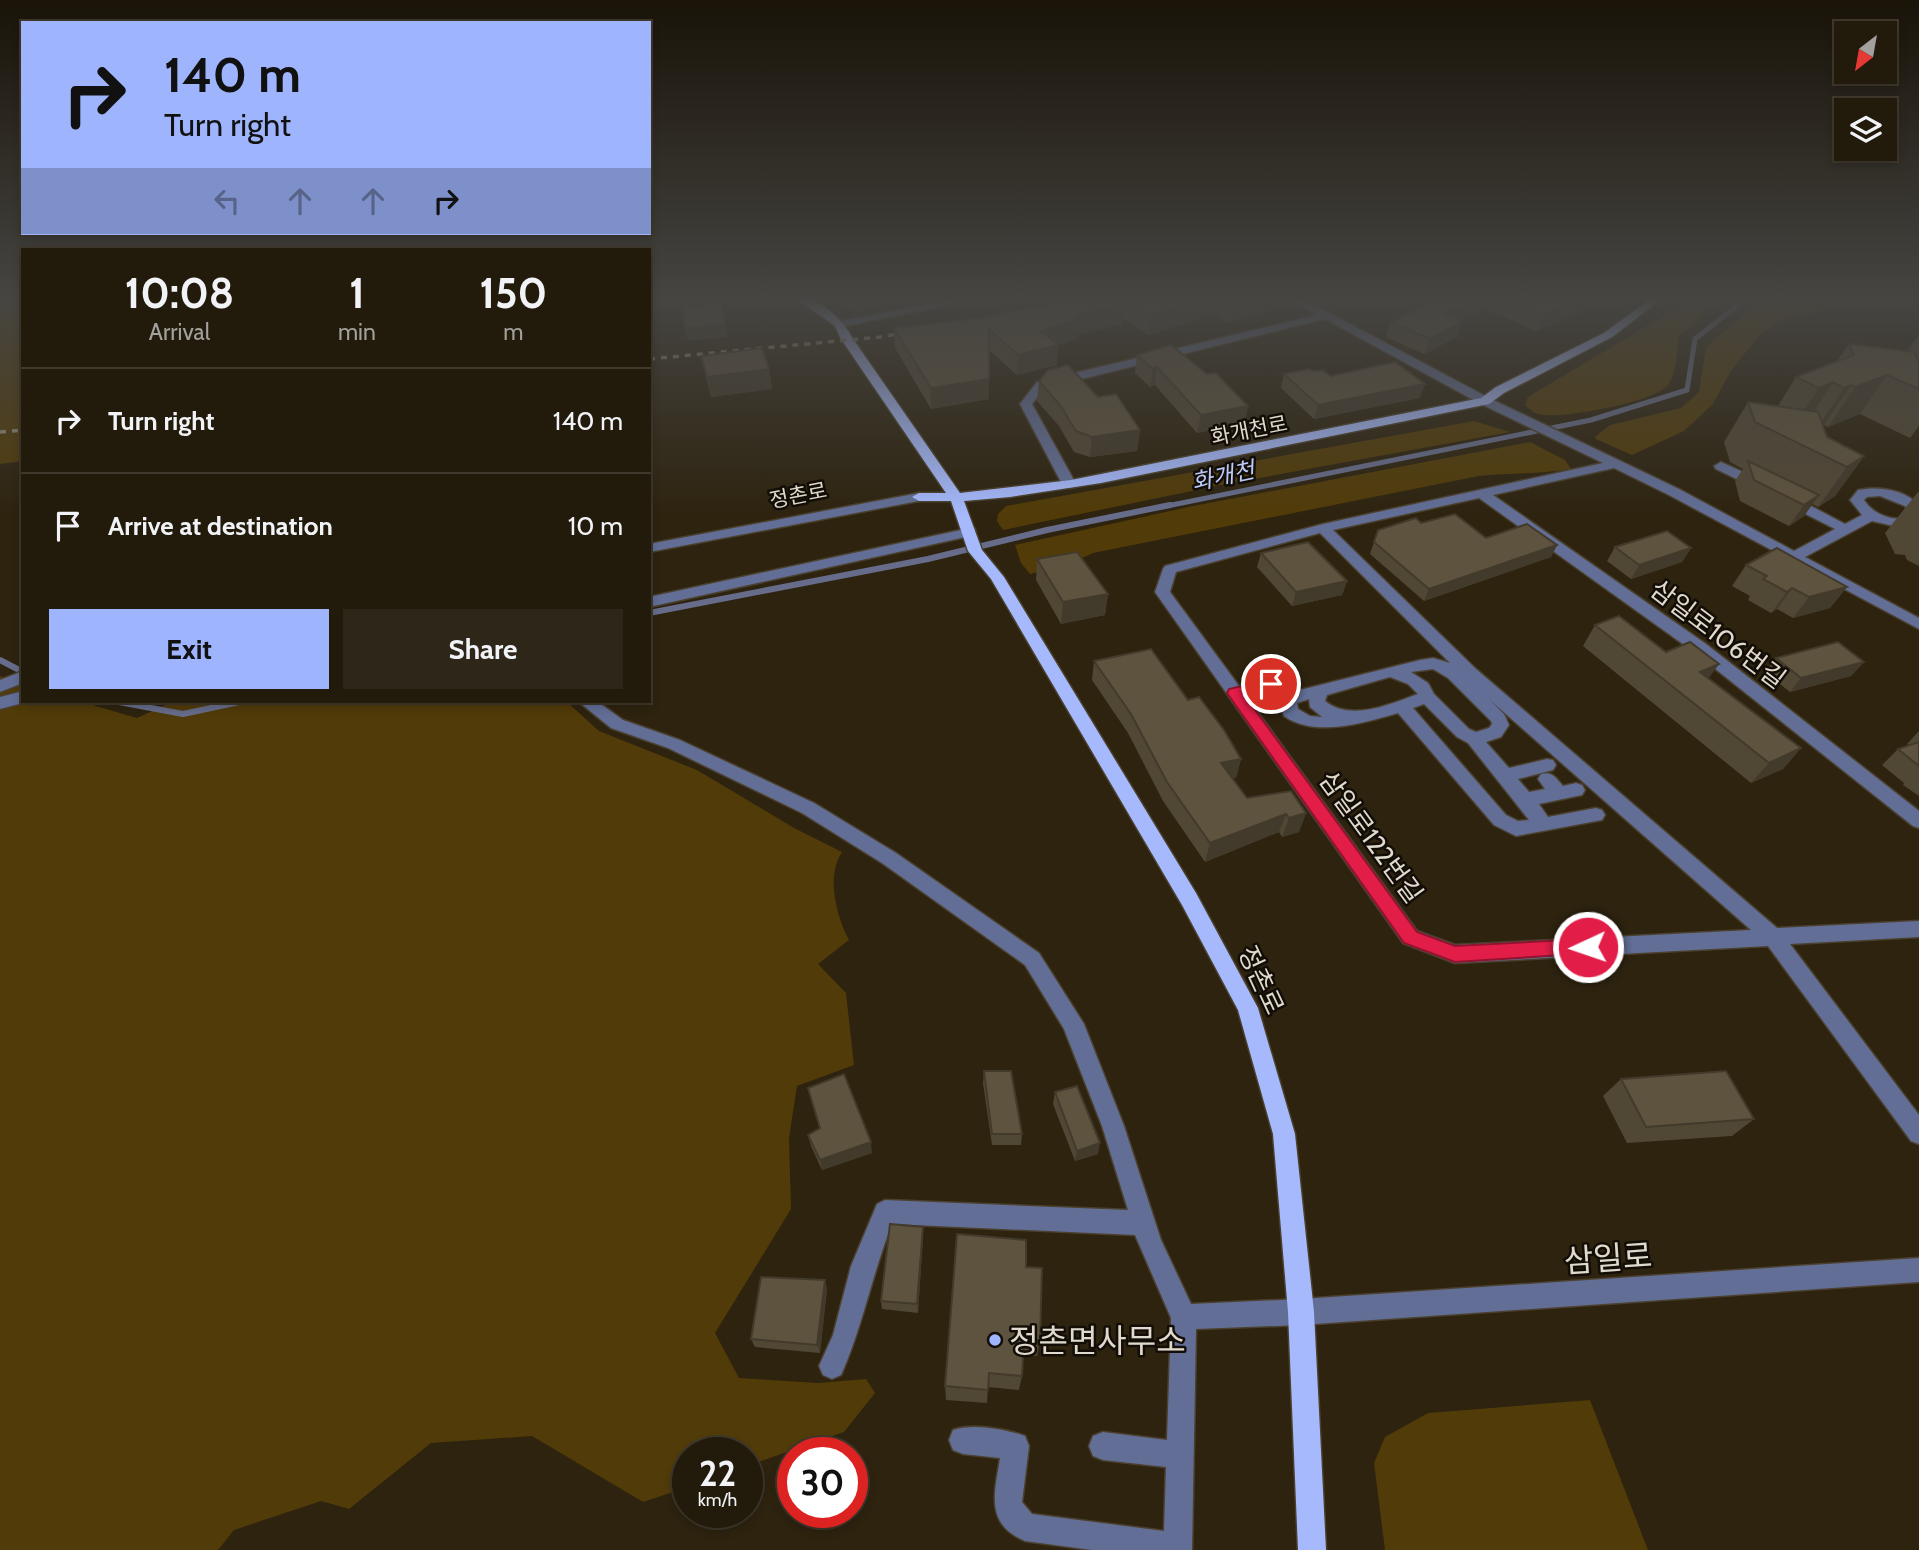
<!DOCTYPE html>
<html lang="en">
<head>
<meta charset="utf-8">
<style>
  :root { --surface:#221a0b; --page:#2e2719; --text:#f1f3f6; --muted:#a2a19d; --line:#3f382c; --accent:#9eb4fd }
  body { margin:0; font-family:Cabin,"Noto Sans KR",sans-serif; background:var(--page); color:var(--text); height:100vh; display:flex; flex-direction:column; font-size:26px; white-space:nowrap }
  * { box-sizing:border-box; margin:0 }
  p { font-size:23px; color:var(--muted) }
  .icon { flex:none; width:38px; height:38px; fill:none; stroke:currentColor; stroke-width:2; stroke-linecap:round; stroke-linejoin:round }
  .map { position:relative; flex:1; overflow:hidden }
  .side { position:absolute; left:21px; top:248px; width:630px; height:455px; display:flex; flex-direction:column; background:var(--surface); border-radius:0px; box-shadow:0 4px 10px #0003,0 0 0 2px var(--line) }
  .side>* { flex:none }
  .hud { position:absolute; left:21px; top:21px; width:630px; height:214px; border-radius:0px; box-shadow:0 4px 10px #0003,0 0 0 2px var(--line); background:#9eb4fd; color:#111; overflow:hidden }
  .needle { width:46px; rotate:211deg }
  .tools { position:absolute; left:1834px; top:21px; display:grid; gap:14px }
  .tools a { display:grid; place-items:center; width:63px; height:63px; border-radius:0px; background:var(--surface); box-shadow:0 4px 10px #0003,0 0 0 2px var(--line); font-size:35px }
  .speed { position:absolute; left:672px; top:1437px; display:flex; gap:14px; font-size:35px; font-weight:700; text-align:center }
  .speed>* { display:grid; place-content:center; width:91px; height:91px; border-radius:50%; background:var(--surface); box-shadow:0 4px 10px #0003,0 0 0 2px var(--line); line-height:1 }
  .speed small { font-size:18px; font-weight:400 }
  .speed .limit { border:10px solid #d22; background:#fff; color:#111 }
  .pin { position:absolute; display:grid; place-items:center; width:60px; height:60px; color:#fff; margin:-30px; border:4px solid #fff; border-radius:50%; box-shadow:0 2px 7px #0007 }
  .me { position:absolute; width:77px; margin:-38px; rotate:267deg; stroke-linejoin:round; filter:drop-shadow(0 0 5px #0008) }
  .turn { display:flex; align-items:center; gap:24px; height:147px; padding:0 28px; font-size:32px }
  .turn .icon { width:91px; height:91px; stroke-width:2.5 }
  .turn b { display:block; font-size:49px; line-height:60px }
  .lanes { display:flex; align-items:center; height:66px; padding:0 28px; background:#0003; justify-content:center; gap:35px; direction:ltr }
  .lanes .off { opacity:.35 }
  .eta { display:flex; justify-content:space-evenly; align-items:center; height:119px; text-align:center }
  .eta b { font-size:42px; font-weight:700; line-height:49px }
  .primary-button { display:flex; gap:14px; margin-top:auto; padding:14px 28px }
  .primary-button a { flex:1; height:80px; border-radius:0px; background:var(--accent); color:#111; font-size:28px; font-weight:700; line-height:80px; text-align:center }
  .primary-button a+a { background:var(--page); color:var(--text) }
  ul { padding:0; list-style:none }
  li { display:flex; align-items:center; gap:21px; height:105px; padding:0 28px; border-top:2px solid var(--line) }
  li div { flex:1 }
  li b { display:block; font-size:26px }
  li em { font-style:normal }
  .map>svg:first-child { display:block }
  .green { fill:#513b08 }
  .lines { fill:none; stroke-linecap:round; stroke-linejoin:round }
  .stream-far1 { stroke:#666c8a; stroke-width:5 }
  .stream { stroke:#666c8a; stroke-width:6 }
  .minor-casing { stroke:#4a402d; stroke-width:3 }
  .major-casing { stroke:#4a402d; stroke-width:3 }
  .minor { fill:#626e96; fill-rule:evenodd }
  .major { fill:#a5b9fc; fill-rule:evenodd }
  .rail { stroke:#948b7c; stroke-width:3.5; stroke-dasharray:6 6; stroke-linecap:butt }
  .wall { fill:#514735 }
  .shaded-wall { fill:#423a2b }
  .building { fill:#5e533e; stroke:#423a2b; stroke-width:2 }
  .route { fill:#e11d48; stroke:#92132f; stroke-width:2 }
  .poi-dot { fill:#9eb4fd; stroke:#120d06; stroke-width:2.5 }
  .labels { text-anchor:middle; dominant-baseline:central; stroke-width:5; stroke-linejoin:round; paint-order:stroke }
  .far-street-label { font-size:21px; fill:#e0d9cd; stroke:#120d06 }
  .far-water-label { font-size:23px; font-style:italic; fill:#bccbfb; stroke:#120d06 }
  .street-label { font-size:26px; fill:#e0d9cd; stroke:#120d06 }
  .near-street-label { font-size:32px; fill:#e0d9cd; stroke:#120d06 }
  .near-poi-label { font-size:32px; fill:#e0d9cd; stroke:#120d06; text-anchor:start }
</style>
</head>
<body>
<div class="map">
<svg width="1919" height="1550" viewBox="0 0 1919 1550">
  <rect width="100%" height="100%" fill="#2d230f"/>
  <g class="green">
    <path d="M0,298h23v163l-23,3z"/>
    <path d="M1694,298h28l-44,39c-1,16 -1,34 -10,48 -13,17 -103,33 -125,30 -8,-1 -13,-5 -18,-10l3,-8z"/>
    <path d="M1768,298h130l-110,19 -28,17 -29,37 -19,34 -28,26 -52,24 -36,-16 -1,-2 15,-12 71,-17 18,-16 7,-45 47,-41z"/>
    <path d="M1474,421l36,11 -289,53 -218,45 -6,-9 1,-7 8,-8z"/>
    <path d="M1530,442l35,18 6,9c-31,5 -61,4 -92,7l-386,77 -26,12 -37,9 -9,-11 -6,-18 178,-39z"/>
    <path d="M0,676l23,8v18h59l55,16 35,-16h395l32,29 98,39 97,58 48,24c-16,24 -6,64 7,88l-31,24 28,29 8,72 -57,21 -8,52 2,71 -76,124 24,45 79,5 48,-4 9,14 -31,39 -97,34v-14h-59v35l-45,15 -111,-66 -101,7 -82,66 -28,-8 -87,29 -16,20h-218z"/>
    <path d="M1590,1400l58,150h-263l-11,-87 11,-26 43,-24z"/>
  </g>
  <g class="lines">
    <path class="stream-far1" d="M1162,507l429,-87 96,-30 8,-51 52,-41"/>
    <g class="stream">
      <path d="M649,613l279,-54 119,-29 123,-25"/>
      <path d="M0,660l23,12"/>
      <path d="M119,702l64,12 56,-12"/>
    </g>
    <defs>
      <g id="minor">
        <path d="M963,298h20l-143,29 -6,-3 6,-3z"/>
        <path d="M1289,298h12l188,100 190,91 115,62 41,-22 -51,-26v-6h10l51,27 17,-9 -12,-15 8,-10c20,-4 46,-1 61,15v18l-17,5 -30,-7 -67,36 114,61v11l-250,-134 -55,-27 -121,27 213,149 213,167v17l-6,-2 -219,-174 -215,-154 -146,32 143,139 301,259 142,-7v16l-129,7 129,171v29l-8,-3 -143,-195 -313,17 -52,-20 -248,-351 8,-23 2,-3 158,-42 280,-61 -122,-59 -156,-85 -280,69 -13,16 44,80 -2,3 -5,1 -7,-4 -42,-80 17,-22 280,-67zM1880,496l25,10 5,11c-17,5 -36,-2 -46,-17l3,-3zM1320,533l130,130 -17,-5 -13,2 -132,33c-19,-21 -24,-13 -49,-7l-69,-94 6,-20zM1433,669l15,9 43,43 1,3 -3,4 -13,4 -7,-3 -35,-35 -6,-11 -17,-11zM1390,677l18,7 10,10c-28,10 -67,28 -93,7l2,-6zM1267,691l14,15 3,10c31,22 80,7 114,-3l96,112 22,11 86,-16 3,-5 -3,-5 -6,-2 -48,9 -9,-13 43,-9 3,-5 -3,-5 -6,-2 -13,3c-7,-8 -11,-15 -22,-12l-3,5 7,10 -16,3 -11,-13 35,-9 3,-5 -3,-5 -6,-1 -38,9 -23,-26 15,-5 8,-12 -5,-11 -14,-14 261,230 -296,15 -38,-14 -171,-235zM1309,699l1,8 12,10 -12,-1 -12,-7 -1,-6zM1424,704l33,33 11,6 61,77 -11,1 -12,-6 -93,-107z"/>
        <path d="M1721,462l42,19 2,3 -7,4 -5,-1 -37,-18 -2,-3z"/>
        <path d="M919,493l7,4 -2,3 -275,52v-8z"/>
        <path d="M970,528l5,1v6l-326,72v-10z"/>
        <path d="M23,671v12l-23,9v-12z"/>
        <path d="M23,691v11h4l-27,7v-12z"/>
        <path d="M579,702h19l25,18 57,20 134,63 82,50 143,100 45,71 40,102 37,114 30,64 110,-5 618,-41v24l-618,43 -105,4 -4,221h-100l-67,-9c-41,-17 -30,-49 -25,-83l-37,-4 -10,-4 -4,-10 4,-10c19,-7 53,-1 72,6l4,10 -7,56 10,12 132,17 2,-64 -63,-7 -10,-4 -4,-10 4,-10 10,-4 64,8 4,-122 -36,-83 -243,-11c-20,50 -29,102 -51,151l-9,4 -9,-4 -4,-9 14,-31 18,-69 26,-62 8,-4 243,10 -26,-84 -38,-97 -39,-64 -143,-102 -80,-50 -134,-65 -57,-20z"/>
      </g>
      <path id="major" d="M796,298c23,-2 47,21 57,41l107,154 111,-13 410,-82 15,-11 108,-54 48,-35h11l-51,39 -108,56 -15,11 -388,79 -91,14 -46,4 18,49 22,27 192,316 62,115 37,126 19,178 12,238h-28l-10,-238 -15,-178 -35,-124 -56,-105 -191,-326 -23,-28 -17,-50h-32l-7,-4 7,-4h27l-105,-154 -6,-13z"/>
    </defs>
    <use href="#minor" class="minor-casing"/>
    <use href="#major" class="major-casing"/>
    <use href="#minor" class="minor"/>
    <use href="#major" class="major"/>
    <g class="rail">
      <path d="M649,359l231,-22 34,-6"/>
      <path d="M0,432l23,-2"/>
    </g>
  </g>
  <g class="wall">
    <path d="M825,298h63v7l-29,7 -10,-2 -11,-7 -4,1z"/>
    <path d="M1073,298h205l-2,10 -47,15 -14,-9 -67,21 -25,-17 -1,6 -45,11v4l-19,6 -1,20 -40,10 -28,-25v49l-58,10 -36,-61 -1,-20 87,-10z"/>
    <path d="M1433,298h186l-5,3 -4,-2 -74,32 -51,-22 -26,11 4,2 -6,15 -33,17 -38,-17 5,-15 37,-19 1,-4z"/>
    <path d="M1919,334v26h-1l1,2v64l-9,12 -50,-24 -32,13 -4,-2h-1l4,12 37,19 -29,40 -17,11 -6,-3 -8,12 -15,10 -49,-25 -5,-20 8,-12 -13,-7 -6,-20 24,-40 30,4 18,-29 41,-16 12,-17 58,7z"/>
    <path d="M1137,355l70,19 41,32 -4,18 -47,9 -42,-48 -5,2 -15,-14z"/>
    <path d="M701,356l68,13 3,20 -61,8z"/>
    <path d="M1313,371l18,5 89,22 -106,21 -33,-31 3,-14z"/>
    <path d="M1039,381l59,16 42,33 -3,21 -47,6 -16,-5 -15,-26 -22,-25z"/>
    <path d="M1918,492h1v74l-12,-6 -2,-5 -10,-1 -10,-21z"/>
    <path d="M1421,523l65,15 71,7 -6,12 -127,44 -54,-47 8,-24z"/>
    <path d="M1615,547l76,1 -9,14 -51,17 -24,-18z"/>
    <path d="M1261,553l86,28 -5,14 -50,11 -35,-39z"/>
    <path d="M1037,559l71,35 -3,21 -44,9 -25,-44z"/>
    <path d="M1746,565l101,22 -17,21 -37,10 -16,-9 -6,4 -23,-13 2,-4 -18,-10z"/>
    <path d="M1595,625l71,27 42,26 93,70 -18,21 -32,14 -168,-137z"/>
    <path d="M1776,658l88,4 -13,14 -61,16 -25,-20z"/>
    <path d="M1094,661l94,39 53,59 -5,19h-3l14,20 59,15 -7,19 -17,5 -3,-5 -74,30 -42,-61 -35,-68 -36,-53z"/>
    <path d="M1919,731v65l-16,-11 1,-2 -22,-18 16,-16 11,-4 -2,-1z"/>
    <path d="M984,1071l38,63 -1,11h-29l-9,-62z"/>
    <path d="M1621,1079l133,40 -22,17 -105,7 -24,-47z"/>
    <path d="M1055,1092l43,62 -23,7 -22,-57z"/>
    <path d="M808,1135l64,18 -50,17 -11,-24z"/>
    <path d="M923,1236l-5,77 -36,-4 -1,-8z"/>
    <path d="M1026,1267l14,74 -3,15 -14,-1 -1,21 -3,14 -31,-3 -1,16 -41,-3 -1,-14z"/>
    <path d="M825,1280l2,9 -7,64 -65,-6 -4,-8z"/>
  </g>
  <g class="shaded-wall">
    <path d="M649,298l2,4 1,47 -2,-8z"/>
    <path d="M833,298h5v5l-4,1z"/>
    <path d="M858,298h30v7l-29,7z"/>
    <path d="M1210,298h8l-3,16 -67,21 3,-20z"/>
    <path d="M1252,298h26l-2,10 -47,15 4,-20z"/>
    <path d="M1483,298h6l-4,11 -47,20 6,-15z"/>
    <path d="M1585,298h26l-1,1 -74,32 6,-15z"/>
    <path d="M1124,304l-2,20 -45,11v4l-23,7 4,-1 -1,20 -40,10 1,-20 23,-24 34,-15z"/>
    <path d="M1463,322l-6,15 -33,17 6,-15z"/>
    <path d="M725,324l2,13 -39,4 -3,-13z"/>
    <path d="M1157,367l-2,18 -5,2 3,-18z"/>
    <path d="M769,369l3,20 -61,8 -4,-20z"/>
    <path d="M1887,375l-27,39 -32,13 27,-40z"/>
    <path d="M989,379v20l-58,10v-21z"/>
    <path d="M1833,382l-26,40 -14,5 26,-39z"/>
    <path d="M1425,384l-5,14 -106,21 4,-14z"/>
    <path d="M1851,385l-27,40 -6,2 26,-39z"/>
    <path d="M1248,406l-4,18 -47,9 4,-18z"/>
    <path d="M1140,430l-3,21 -47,6 2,-20z"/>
    <path d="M1864,456l-29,40 -17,11 29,-40z"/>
    <path d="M1819,495l-15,21 -15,10 15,-21z"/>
    <path d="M1557,545l-6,12 -127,44 5,-12z"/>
    <path d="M1691,548l-9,14 -51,17 8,-14z"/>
    <path d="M1347,581l-5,14 -50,11 4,-14z"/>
    <path d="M1847,587l-17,21 -37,10 16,-21z"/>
    <path d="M1792,588l-15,21 -6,4 16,-21z"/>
    <path d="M1108,594l-3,21 -44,9 2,-22z"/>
    <path d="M1864,662l-13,14 -61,16 11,-14z"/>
    <path d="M1719,664l-15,21 -4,-13z"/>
    <path d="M1801,748l-18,21 -32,14 18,-20z"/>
    <path d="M1241,759l-5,19 -20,4 5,-19z"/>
    <path d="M1306,813l-7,19 -17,5 7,-19z"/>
    <path d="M1286,814l-7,18 -74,30 5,-19z"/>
    <path d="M871,1142l1,11 -50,17 -2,-10z"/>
    <path d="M1100,1143l-2,11 -23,7 2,-10z"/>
    <path d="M923,1227v9l-5,77 -1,-9z"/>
    <path d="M825,1280l2,9 -7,64 -3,-8z"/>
  </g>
  <g class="building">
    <path d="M1073,298h42l9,6 -49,12 4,3 -38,12 17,14 -40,10 -29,-26v50l-58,9 -37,-60 87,-10z"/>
    <path d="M1124,298h86l-59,17z"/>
    <path d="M1223,298h29l-19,5z"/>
    <path d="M1433,298h50l-39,16 19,8 -33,17 -39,-17 42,-21 -4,-2z"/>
    <path d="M1499,298h86l-43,18z"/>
    <path d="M721,302l4,22 -40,4 -3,-22z"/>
    <path d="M1849,344l65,8 5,10v27l-32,-14 -32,12 -4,-2 -7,3 -11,-6 -14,6 -23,-11 58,-22z"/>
    <path d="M1171,345l36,29 9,-1 32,33 -47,9 -44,-48 -4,2 -16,-14z"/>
    <path d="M762,348l7,21 -62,8 -6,-21z"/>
    <path d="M1395,362l30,22 -107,21 -34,-31 26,-5 3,2 9,-1 9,6z"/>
    <path d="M1068,365l30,32 18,-3 24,36 -48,7 -16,-6 -16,-26 -21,-24 9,-11z"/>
    <path d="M1748,402l70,10 9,25 37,19 -17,11 -92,-45z"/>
    <path d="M1748,461l71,34 -15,10 -50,-25z"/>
    <path d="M1455,514l31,24 41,-14 30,21 -128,44 -55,-47 4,-12 38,-12 5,5z"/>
    <path d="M1667,531l24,17 -52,17 -24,-18z"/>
    <path d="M1308,542l39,39 -51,11 -35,-39z"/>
    <path d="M1777,548l70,39 -38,10 -17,-9 -5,4 -24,-13 4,-3 -21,-11z"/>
    <path d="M1077,552l31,42 -45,8 -26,-43z"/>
    <path d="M1619,616l47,36 24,-10 29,22 -19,8 101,76 -32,15 -174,-138z"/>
    <path d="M1838,642l26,20 -63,16 -25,-20z"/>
    <path d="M1151,649l37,51 11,-3 25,33 17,29 -20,4 26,35 44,-7 15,22 -17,5 -3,-4 -76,29 -43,-61 -36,-68 -37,-53z"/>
    <path d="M1919,742v24l-21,-17z"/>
    <path d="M984,1071h27l11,63h-30z"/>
    <path d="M1726,1071l28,48 -108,8 -25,-48z"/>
    <path d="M844,1074l27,68 -51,18 -12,-25 12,-7 -12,-40z"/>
    <path d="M1077,1086l23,57 -23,8 -22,-59z"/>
    <path d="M890,1224l33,3 -6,77 -36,-3z"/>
    <path d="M957,1234l69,6v27l16,1 -2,73 -16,-2 -2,37 -33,-3 -1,17 -43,-4z"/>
    <path d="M761,1277l64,3 -8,65 -66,-6z"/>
  </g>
  <linearGradient id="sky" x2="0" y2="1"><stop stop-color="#191308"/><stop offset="0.58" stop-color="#464542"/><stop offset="1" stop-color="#464542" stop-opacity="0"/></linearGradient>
  <rect width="1919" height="515" fill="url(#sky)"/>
  <path class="route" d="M1271,679l7,5 -2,3 -31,9 172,236 38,14 133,-7 6,3 3,5 -3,6 -139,9 -51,-19 -177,-250 2,-4z"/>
  <circle class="poi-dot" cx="995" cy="1340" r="7"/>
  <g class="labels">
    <g class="far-street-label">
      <text transform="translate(1249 430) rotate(-11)">화개천로</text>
      <text transform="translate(798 495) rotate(-11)">정촌로</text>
    </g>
    <g class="far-water-label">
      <text transform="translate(1223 476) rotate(-12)">화개천</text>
    </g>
    <g class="street-label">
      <text transform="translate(1718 634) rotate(37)">삼일로106번길</text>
      <text transform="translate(1371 837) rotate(54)">삼일로122번길</text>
      <text transform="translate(1261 980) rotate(65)">정촌로</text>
    </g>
    <g class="near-street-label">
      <text transform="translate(1608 1258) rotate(-4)">삼일로</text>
    </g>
    <g class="near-poi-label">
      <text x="1009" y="1340">정촌면사무소</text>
    </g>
  </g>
</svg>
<div class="tools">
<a><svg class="needle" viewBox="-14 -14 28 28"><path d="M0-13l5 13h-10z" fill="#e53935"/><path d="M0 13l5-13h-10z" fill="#a2a19d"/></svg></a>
<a><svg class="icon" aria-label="layers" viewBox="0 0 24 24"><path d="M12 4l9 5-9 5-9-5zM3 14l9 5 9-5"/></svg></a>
</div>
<div class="speed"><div>22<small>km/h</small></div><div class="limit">30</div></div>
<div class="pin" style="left:1271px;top:684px;background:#d93025"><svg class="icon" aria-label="arrive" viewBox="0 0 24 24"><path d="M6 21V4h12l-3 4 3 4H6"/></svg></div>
<svg class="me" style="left:1588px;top:947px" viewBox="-20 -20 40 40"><circle r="17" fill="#e11d48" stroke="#fff" stroke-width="3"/><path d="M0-11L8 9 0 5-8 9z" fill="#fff"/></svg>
<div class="hud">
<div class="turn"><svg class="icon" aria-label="right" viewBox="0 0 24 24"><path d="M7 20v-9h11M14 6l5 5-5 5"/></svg><div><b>140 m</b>Turn right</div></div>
<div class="lanes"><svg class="icon off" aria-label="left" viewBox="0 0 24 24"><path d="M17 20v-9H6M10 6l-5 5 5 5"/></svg><svg class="icon off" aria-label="ahead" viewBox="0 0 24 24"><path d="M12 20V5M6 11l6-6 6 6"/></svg><svg class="icon off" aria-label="ahead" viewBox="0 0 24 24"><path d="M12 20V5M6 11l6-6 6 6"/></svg><svg class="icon" aria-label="right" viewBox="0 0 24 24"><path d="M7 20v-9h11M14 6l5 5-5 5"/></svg></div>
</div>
<section class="side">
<div class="eta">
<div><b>10:08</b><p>Arrival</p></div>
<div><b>1</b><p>min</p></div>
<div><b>150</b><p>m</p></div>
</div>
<ul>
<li><svg class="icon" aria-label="right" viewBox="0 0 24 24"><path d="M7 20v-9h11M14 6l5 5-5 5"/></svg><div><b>Turn right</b></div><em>140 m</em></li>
<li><svg class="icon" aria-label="arrive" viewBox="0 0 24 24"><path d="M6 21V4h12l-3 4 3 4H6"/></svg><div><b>Arrive at destination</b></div><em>10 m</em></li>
</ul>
<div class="primary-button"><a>Exit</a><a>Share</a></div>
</section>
</div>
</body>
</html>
